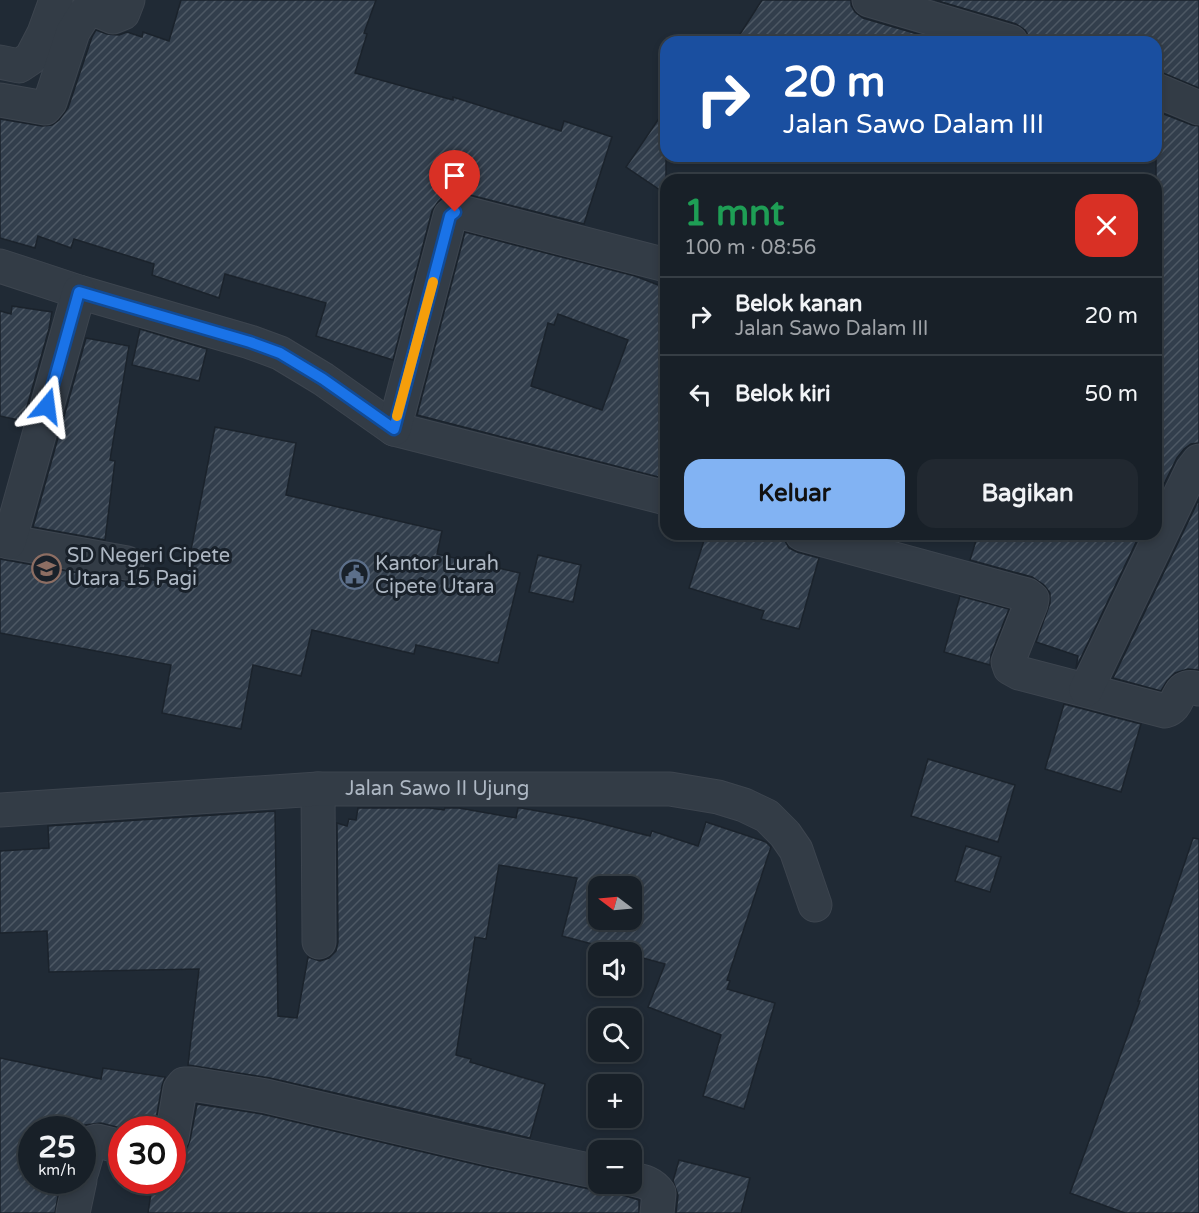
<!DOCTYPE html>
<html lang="id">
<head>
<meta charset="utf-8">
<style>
  :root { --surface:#182028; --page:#212830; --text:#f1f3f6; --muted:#9fa3a8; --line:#363e45; --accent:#82b3f3 }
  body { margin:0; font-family:"Varela Round",sans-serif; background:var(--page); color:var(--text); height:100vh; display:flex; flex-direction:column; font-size:22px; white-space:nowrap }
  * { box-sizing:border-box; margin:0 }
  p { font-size:20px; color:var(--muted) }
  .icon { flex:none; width:33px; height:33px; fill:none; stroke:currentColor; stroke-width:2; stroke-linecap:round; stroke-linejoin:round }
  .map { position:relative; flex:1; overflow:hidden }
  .sheet { position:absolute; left:660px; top:174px; width:502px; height:366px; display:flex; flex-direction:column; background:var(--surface); border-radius:18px; box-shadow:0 3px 9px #0003,0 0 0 2px var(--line) }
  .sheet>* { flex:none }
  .banner { position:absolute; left:660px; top:36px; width:502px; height:126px; border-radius:18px; box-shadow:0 3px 9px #0003,0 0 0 2px var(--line); background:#1a4fa0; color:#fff; overflow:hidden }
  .needle { width:39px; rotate:286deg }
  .tools { position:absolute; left:588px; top:876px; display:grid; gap:12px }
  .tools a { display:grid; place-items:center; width:54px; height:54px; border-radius:12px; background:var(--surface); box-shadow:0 3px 9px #0003,0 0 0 2px var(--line); font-size:30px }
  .speed { position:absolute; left:18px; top:1116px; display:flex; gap:12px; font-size:30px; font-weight:700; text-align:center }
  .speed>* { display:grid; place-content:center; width:78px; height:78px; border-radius:50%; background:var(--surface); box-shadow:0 3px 9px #0003,0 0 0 2px var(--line); line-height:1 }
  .speed small { font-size:15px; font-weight:400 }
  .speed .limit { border:9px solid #d22; background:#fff; color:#111 }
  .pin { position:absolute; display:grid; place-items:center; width:51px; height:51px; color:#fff; margin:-62px -26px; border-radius:50% 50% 50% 0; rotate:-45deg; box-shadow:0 0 6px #0007 }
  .pin .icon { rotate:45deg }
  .me { position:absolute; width:66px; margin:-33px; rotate:16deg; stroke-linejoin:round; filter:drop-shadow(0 0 4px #0008) }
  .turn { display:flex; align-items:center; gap:21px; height:126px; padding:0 24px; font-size:27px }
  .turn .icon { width:78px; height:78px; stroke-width:2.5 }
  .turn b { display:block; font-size:42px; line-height:51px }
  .round { display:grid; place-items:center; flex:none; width:63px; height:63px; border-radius:18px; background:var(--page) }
  .summary { display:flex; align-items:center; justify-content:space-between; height:102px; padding:0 24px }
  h1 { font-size:36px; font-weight:700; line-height:45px; color:#1e9e55 }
  .cta { display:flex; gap:12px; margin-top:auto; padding:12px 24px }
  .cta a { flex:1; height:69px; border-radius:18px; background:var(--accent); color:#111; font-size:24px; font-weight:700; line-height:69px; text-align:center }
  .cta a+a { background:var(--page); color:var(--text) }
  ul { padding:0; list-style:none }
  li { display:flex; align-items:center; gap:18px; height:78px; padding:0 24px; border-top:2px solid var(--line) }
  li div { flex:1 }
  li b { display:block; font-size:22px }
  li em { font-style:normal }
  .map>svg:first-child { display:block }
  .building { fill:url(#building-hatch); stroke:#1b232c; stroke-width:1.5; fill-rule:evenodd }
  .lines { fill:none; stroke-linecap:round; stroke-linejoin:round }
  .minor-casing { stroke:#3d454f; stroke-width:35 }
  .minor { stroke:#333c46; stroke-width:33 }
  .route-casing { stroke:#114b97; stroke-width:15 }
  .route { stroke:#1a73e8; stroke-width:10 }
  .slow { stroke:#f59e0b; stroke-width:10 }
  .labels { text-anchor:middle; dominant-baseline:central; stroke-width:6; stroke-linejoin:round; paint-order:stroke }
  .poi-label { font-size:20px; fill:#adb7c3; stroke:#19212a; text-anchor:start }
  .street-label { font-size:20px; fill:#adb7c3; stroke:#19212a }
</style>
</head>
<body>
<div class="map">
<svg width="1199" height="1213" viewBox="0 0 1199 1213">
  <defs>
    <pattern id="building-hatch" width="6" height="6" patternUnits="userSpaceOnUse" patternTransform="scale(1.5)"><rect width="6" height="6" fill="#323e4c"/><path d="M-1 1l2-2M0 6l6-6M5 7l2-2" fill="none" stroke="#4d5864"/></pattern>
  </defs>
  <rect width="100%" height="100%" fill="#202a35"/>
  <g class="building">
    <path d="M181,0h195l-12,33 3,1 -12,39 98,27v-3l108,34 3,-10 48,16 -28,87 -118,-30 -11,-1 -12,4 -5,5 -6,9 -39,149 -77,-24 10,-33 -101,-29 -6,24 -67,-23 2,-11 -80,-25 -3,9 -33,-12 -3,12 -35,-10v-119l42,7 10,-1 7,-5 9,-12 24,-71 4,-7 11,4 12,1 8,-3 15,5 1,-5 26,9z"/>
    <path d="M762,0h89v5l4,7 8,6 82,24h-210z"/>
    <path d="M935,0h264v88l-36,-15 -7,-1v-30h-127v-5l-4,-7 -9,-6z"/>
    <path d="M666,108v86l-40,-27z"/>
    <path d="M1156,111l36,14 7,1v317l-8,1 -7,5 -7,9 -21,42z"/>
    <path d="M465,232l170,44 31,12v191l-249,-64zM558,314l70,26 -26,70 -71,-24 17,-63 6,2z"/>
    <path d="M12,306l40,6 -3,17 -26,92 -23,-5v-105l11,3z"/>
    <path d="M140,329l67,20 -8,32 -67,-16z"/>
    <path d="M86,338l43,8 -19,114 5,1 -10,79 -72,-13z"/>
    <path d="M215,427l81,16 -10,52 156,36 -5,23 83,19 -22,90 -82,-18 -2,9 -102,-24 -11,46 -48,-11 -12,64 -79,-16 9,-48 -171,-32v-74l124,22h9l5,-4 46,9z"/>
    <path d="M1199,499v171l-11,-1 -13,4 -8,8 -6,10 -48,-13z"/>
    <path d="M706,534h78v5l5,9 8,4 22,6 -20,71 -38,-10 3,-8 -75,-23z"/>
    <path d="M978,534h162l-64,134 2,-12 -42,-14 14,-39v-10l-6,-8 -12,-8 -62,-17z"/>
    <path d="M538,555l43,10 -8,37 -44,-10z"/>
    <path d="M960,596l49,13 -18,46 -1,10 -46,-13z"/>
    <path d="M1064,704l77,20 -20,68 -76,-23z"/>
    <path d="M928,759l87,26 -17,57 -87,-26z"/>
    <path d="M358,808h71l15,2 1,-2h14l57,10 2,-10h3l62,11 67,17 2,-5 46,15 8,-24 60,20 5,5 -44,133 3,1 -3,8 48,14 -31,106 -41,-13 18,-61 -73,-28 17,-43 -33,-9v-3h-10l-60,-16 15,-58 -78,-13 -13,74 -11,-2 -19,118 15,4 -1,3 75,22 -15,54 -260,-60 -82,-13 11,-96 -150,3 -2,-41 -47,2v-82l49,-3 -1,-22 227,-15 3,205 19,2 11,-61 12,4 9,-3 7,-7 2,-9 -1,-119 10,3 2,-7 7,1zM598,886h34v34h-34z"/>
    <path d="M1193,838l6,1v374h-74l-55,-20 70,-192h-2z"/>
    <path d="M966,846l35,11 -11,35 -35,-11z"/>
    <path d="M0,1058l101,21 2,-11 62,9 -3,9 -8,44h-26l-27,-7 -16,2 -8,5h-45v50h29l-6,33h-55z"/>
    <path d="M197,1104l65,10 221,52 111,24h10l10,-6 6,10 19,6v13h-491l5,-33h19v-25l7,-1 8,-6 3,-8z"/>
    <path d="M679,1160l71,18 -9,35h-65l2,-18 -5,-14z"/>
  </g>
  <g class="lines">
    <defs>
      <g id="minor">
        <path d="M869,0l142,42"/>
        <path d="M0,62l19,4 12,-8 13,-25 12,-33"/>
        <path d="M1156,90l43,18"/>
        <path d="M0,100l45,8 5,-6 23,-70 12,-19 11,-3 17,7 10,-4 5,-13"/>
        <path d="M0,266l79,26 171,50 30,11 43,26 71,50 272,69"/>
        <path d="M394,429l56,-213 5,-4h6l205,53"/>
        <path d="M802,534l225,61 5,4 -1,5 -23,58 2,6 9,5 146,38c18,-5 9,-30 34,-22"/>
        <path d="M0,540l127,23"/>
        <path d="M9,542l70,-250"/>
        <path d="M1086,690l106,-220 7,-9"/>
        <path d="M318,789l1,153"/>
        <path id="s1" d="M0,810l318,-21h352l48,8 26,8 23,11 18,18 11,16 19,55"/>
        <path d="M172,1137l8,-48 4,-5h8l74,12 221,52 111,24"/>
        <path d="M82,1171l8,-28 7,-2 25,6"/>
        <path d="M632,1179c11,2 20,4 27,14l-2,20"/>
        <path d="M73,1213l7,-33"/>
      </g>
    </defs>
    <use href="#minor" class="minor-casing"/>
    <use href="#minor" class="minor"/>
  </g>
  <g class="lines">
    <defs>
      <path id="route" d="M47,406l32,-114 171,50 30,11 43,26 71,50 56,-213 5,-4"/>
    </defs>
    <use href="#route" class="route-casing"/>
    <use href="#route" class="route"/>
    <path class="slow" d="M397,416l36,-134"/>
  </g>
  <defs>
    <symbol id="school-ring" viewBox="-11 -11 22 22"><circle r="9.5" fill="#19212a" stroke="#8d6e63" stroke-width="1.5"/><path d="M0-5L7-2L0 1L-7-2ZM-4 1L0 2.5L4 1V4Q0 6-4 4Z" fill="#8d6e63"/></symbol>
    <symbol id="civic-ring" viewBox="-11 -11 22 22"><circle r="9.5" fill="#19212a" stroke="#5c6f8a" stroke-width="1.5"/><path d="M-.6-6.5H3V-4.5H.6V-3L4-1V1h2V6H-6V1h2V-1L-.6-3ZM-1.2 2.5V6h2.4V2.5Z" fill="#5c6f8a"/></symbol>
  </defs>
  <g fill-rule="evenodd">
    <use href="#school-ring" x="30" y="552" width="33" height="33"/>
    <use href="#civic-ring" x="338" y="558" width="33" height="33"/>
  </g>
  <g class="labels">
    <g class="poi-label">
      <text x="67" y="556">SD Negeri Cipete<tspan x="67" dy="23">Utara 15 Pagi</tspan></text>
      <text x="375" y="564">Kantor Lurah<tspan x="375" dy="23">Cipete Utara</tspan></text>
    </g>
    <g class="street-label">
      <text stroke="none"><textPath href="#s1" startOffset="438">Jalan Sawo II Ujung</textPath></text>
    </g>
  </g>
</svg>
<div class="tools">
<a><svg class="needle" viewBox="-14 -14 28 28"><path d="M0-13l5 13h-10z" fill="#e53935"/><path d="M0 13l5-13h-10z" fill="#9fa3a8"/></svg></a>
<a><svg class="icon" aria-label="sound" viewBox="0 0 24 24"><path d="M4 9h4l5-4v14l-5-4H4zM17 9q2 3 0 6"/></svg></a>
<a><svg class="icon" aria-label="search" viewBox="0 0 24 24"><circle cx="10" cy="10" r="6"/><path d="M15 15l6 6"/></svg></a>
<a>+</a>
<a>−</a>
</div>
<div class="speed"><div>25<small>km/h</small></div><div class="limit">30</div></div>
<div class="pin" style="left:455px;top:212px;background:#d93025"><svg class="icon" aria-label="arrive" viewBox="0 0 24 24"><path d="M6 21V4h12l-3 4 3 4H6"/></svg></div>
<svg class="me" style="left:47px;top:406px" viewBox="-20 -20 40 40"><path d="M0-17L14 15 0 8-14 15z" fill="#1a73e8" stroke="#fff" stroke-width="4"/></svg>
<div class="banner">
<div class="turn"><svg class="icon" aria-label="right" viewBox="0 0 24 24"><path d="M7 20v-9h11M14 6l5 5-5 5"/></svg><div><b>20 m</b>Jalan Sawo Dalam III</div></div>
</div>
<section class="sheet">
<div class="summary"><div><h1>1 mnt</h1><p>100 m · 08:56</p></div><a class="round" style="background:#d93025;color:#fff"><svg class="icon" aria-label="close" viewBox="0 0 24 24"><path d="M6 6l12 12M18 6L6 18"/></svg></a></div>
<ul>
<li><svg class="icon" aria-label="right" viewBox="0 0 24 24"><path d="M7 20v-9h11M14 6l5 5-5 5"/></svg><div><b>Belok kanan</b><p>Jalan Sawo Dalam III</p></div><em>20 m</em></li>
<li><svg class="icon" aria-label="left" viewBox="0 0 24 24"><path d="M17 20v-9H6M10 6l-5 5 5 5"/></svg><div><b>Belok kiri</b></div><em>50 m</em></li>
</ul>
<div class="cta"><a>Keluar</a><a>Bagikan</a></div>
</section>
</div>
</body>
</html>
